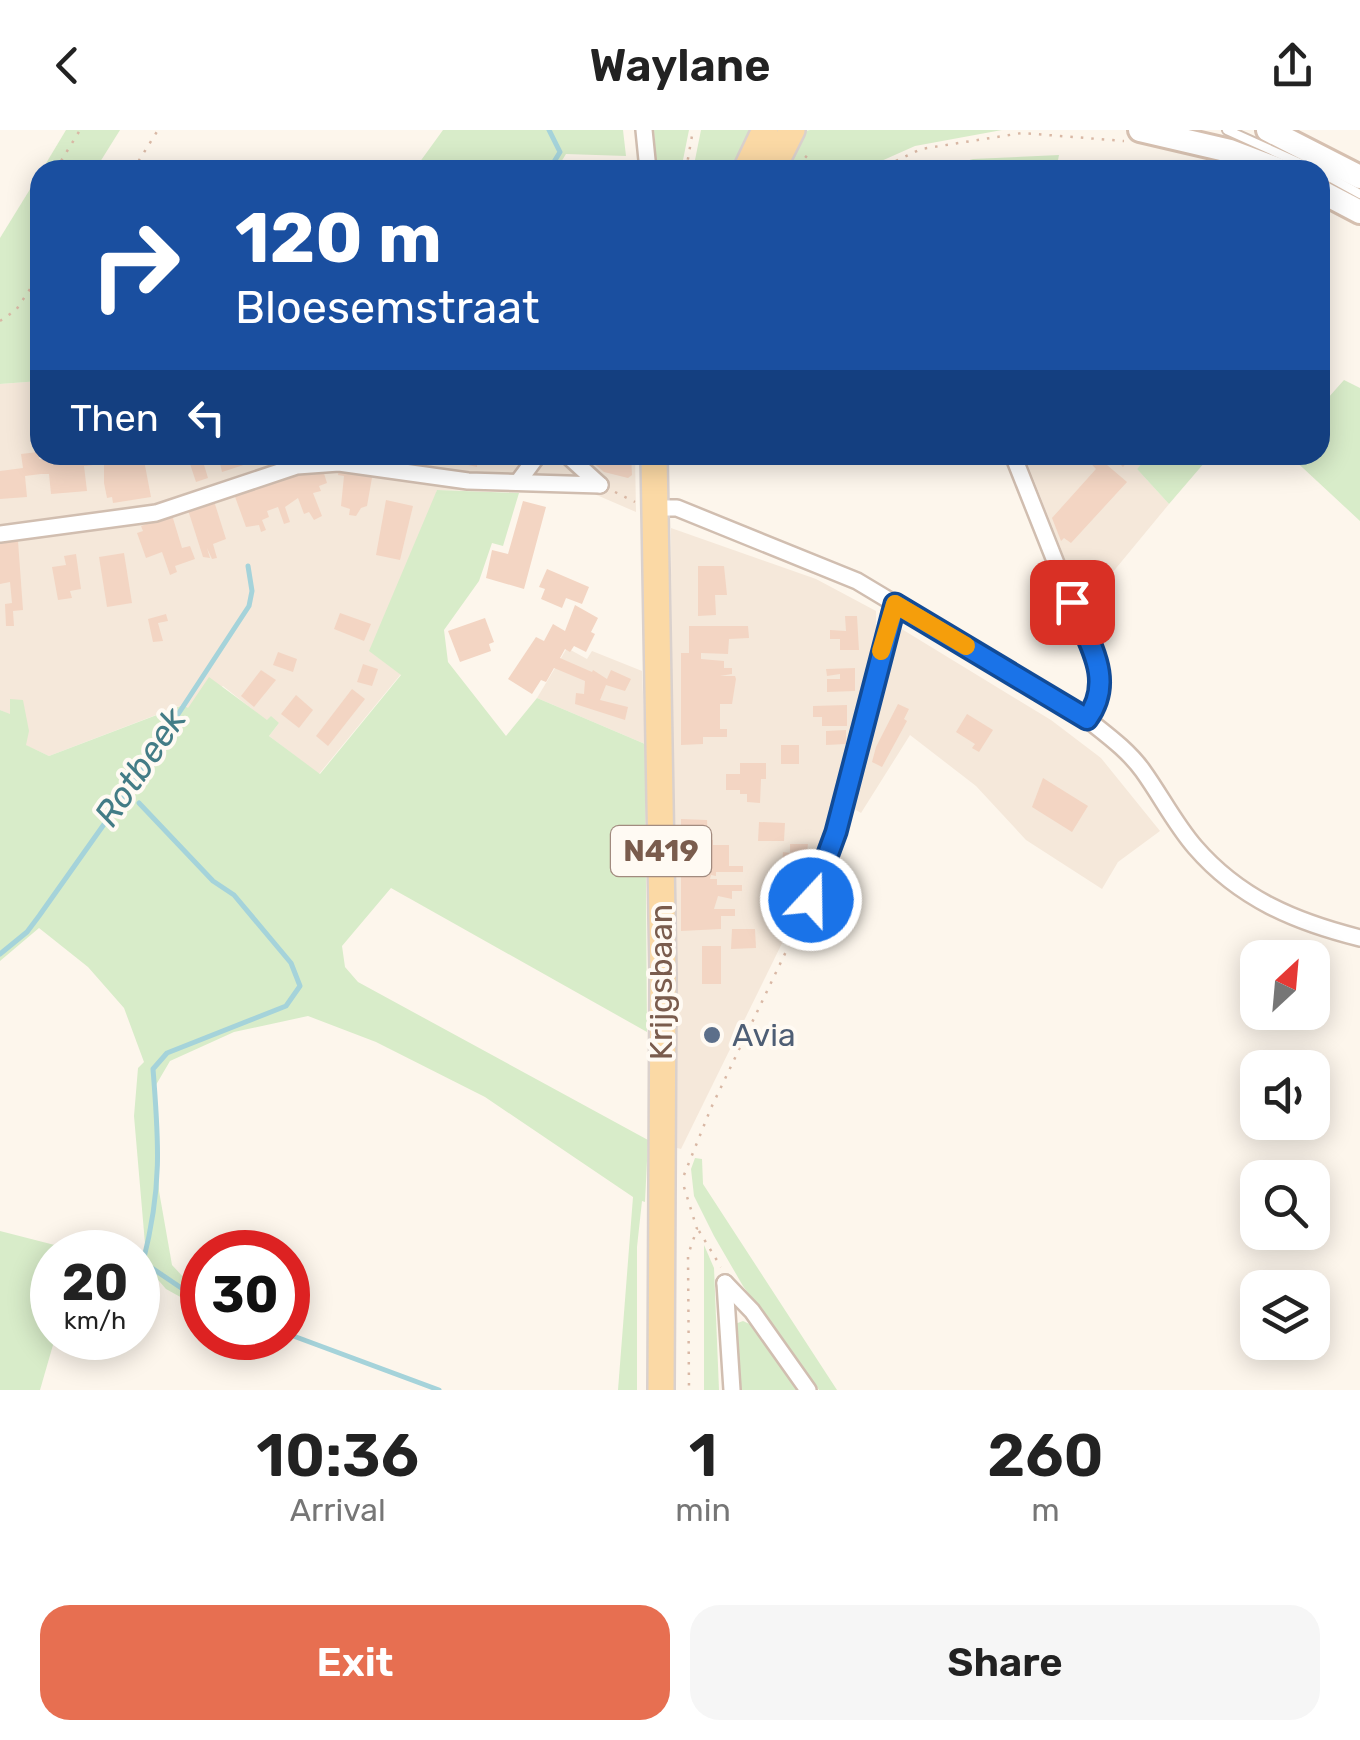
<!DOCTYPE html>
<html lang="en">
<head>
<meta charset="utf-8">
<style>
  :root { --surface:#fff; --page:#f6f6f6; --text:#222; --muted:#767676; --accent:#e76f51 }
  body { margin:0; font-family:Rubik,sans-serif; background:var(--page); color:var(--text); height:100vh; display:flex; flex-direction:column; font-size:38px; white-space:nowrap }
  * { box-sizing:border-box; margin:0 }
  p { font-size:32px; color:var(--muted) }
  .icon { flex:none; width:55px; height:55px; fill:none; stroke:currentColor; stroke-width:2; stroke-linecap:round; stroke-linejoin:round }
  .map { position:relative; height:1260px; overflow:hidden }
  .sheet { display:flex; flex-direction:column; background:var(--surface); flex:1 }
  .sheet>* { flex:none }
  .banner { position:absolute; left:30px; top:30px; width:1300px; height:305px; border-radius:30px; box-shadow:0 5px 25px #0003; background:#1a4fa0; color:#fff; overflow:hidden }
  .needle { width:65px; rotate:26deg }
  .fabs { position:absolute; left:1240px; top:810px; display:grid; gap:20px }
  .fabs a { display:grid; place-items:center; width:90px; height:90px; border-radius:20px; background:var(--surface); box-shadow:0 5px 25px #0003; font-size:50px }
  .speed { position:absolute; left:30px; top:1100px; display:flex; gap:20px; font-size:50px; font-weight:700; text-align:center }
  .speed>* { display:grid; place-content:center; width:130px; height:130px; border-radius:50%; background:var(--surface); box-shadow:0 5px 25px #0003; line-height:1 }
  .speed small { font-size:25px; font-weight:400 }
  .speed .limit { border:15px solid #d22; background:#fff; color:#111 }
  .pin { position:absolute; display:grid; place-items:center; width:85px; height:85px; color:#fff; margin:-42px; border-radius:20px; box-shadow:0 5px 15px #0006 }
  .me { position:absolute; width:110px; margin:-55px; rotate:21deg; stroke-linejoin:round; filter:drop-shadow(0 0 8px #0008) }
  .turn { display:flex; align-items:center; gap:35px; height:210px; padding:0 40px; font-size:45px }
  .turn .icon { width:130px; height:130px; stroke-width:2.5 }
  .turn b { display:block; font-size:70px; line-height:85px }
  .then { display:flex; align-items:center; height:95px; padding:0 40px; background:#0003; gap:20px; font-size:38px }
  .eta { display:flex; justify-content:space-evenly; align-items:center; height:170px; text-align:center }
  .eta b { font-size:60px; font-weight:600; line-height:70px }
  .cta { display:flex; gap:20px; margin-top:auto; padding:20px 40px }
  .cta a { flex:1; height:115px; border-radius:30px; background:var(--accent); color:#fff; font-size:40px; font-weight:600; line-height:115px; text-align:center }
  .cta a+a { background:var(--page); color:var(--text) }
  header { display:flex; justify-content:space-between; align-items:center; height:130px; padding:0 40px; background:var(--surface); font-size:45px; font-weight:600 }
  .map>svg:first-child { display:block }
  .residential { fill:#f5e8da }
  .green { fill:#d8ecc9 }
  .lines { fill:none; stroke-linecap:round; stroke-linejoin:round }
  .stream { stroke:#a5d3da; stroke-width:5 }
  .building { fill:#f3d5c3 }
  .lane-casing { stroke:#d1beb0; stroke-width:12 }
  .street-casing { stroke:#d1beb0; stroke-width:20 }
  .secondary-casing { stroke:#d6c0b0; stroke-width:28 }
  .primary-casing { stroke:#dad1cd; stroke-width:30 }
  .path { stroke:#d9b8a5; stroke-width:2.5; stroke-dasharray:2.5 8; stroke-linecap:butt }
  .lane { stroke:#fff; stroke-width:8 }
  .street { stroke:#fff; stroke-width:15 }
  .secondary { stroke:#fff; stroke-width:22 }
  .primary { stroke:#fbd9a5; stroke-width:25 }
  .route-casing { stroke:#114b97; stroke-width:25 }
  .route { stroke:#1a73e8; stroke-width:18 }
  .slow { stroke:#f59e0b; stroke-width:18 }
  .service-dot { fill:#5c6f8a; stroke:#fffaf3; stroke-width:4 }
  .labels { text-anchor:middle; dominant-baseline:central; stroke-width:8; stroke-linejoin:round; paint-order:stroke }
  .shield { fill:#fffaf3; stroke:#a28b7f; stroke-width:2.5 }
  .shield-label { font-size:30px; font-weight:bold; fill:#7a5c4d }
  .street-label { font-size:32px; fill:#7a5c4d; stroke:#fffaf3 }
  .service-label { font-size:32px; fill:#4e5e75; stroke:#fffaf3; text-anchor:start }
  .water-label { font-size:35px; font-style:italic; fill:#437c86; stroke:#fffaf3 }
</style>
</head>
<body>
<header><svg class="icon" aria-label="back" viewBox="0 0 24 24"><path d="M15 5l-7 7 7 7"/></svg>Waylane<svg class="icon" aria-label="share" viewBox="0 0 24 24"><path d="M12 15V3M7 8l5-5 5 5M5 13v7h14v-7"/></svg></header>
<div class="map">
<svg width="1360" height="1260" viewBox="0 0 1360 1260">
  <rect width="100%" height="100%" fill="#fdf6ec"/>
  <g class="residential">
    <path d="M40,251v74h595l1,57 -44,-19 -155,-3 -36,184 -82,100 -50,-38 10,-13 -12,-2 -44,-35 -35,23 -6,-4 -133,51 -24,-11 -14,-30 -11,-5v-326z"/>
    <path d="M1024,325l15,3 110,-3 -12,14 32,35 -85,103z"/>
    <path d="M671,398l145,51 60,32v32l-44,176 -42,108 -109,222 -8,-2z"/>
    <path d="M900,498l151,92 50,38 59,73 -42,31 -16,27 -76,-49 -50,-54 -66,-51 -49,78 -10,-6 33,-141z"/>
    <path d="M567,518l20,11 5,-8 50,20 3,73 -108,-46z"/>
  </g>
  <g class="green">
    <path d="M66,0h54l-25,40h-53z"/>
    <path d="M443,0h180l3,26 -60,-2 -10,16h-142z"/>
    <path d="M654,0h35l-8,40h-25z"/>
    <path d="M701,0h52l-16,40h-44z"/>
    <path d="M810,0h192l-87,16 -54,24h-81l21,-38z"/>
    <path d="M1059,25l-3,15h-120l37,-11z"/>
    <path d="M40,43v208l-40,3v-146z"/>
    <path d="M1344,250l16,8v133l-71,-66h31v-48z"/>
    <path d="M1149,325h62l-42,49 -32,-35z"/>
    <path d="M437,360l82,3 -16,53 -11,-3 -13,38 -35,49 4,32 58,74 31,-38 108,46 2,288 -256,-144 -49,58 3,21 13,15 290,158 -3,62 -3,-1 -5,46v143h-19l15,-193 -148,-100 -109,-55 -68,-26 -74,16 -64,29 -17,29 6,101 13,74 30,32v12l-36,-20 -19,-22 -13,-151 4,-48 6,-6 -20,-54 -36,-41 -49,-39 -39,33v-251l10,4v-15l13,1 6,31 -3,14 23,11 134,-51 5,3 21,-31 58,43 4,-4 8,7 -10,13 51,38 81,-99 -32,-24z"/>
    <path d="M695,1028l7,1 1,25 134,206h-18l-76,-104 -29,-50 -20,-40 -3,-27z"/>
    <path d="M0,1101l78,20 -26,1 3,86 -15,52h-40z"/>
    <path d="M704,1115l10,23 5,122h-15z"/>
    <path d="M743,1191l15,7 41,62h-59l-6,-59 1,-7z"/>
  </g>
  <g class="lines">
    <g class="stream">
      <path d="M549,40l11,-18 -11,-22"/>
      <path d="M139,673l74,78 21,14 57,68 9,23 -14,20 -119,47 -14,16c6,74 9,119 -10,193l59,40"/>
      <path d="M0,824l27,-22 12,-16 90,-127 120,-183 3,-15 -4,-25"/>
      <path d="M288,1204l151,56"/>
    </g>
  </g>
  <g class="building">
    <path d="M38,322l1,7 62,-4 1,9 -18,2 3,25 -36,3 -2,-20h-8l-16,2 2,21 -27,2v-28l23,-3 -2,-14z"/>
    <path d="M132,325h11l8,42 -38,6 -1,-6 -5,1 -3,-15v-23z"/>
    <path d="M187,325h14l7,23 -12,4z"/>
    <path d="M218,325h54v1l-50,16z"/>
    <path d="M424,325h54l-1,12z"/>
    <path d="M584,325h47l1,20 -4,3 -24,-6z"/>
    <path d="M1083,325h50l-10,12 -9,-9 -7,7 20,17 -56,61 -7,-5 -3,3 -9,-23 44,-49z"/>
    <path d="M322,337l5,16 -8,3 2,5 -8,2 9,23 -8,4 -5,-8 -5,2 -6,-16 -13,9 5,15 -6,2 -6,-17 -11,4 2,6 -7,3 4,10 -5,2 -2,-7 -13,2 -12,-33z"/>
    <path d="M339,339l34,3 -6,34 -6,2 -5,8 -7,-1 1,-6 -9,-3 3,-30 -6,-1z"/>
    <path d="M386,370l27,6 -13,54 -24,-5z"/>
    <path d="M214,371l12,38 -13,5 4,14 -5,1 -5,-11 3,10 -7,-1 -15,-47z"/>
    <path d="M523,371l23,6 -22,82 -38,-11 6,-28 16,4z"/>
    <path d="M172,385l10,33 8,-2 5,13 -20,7 2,6 -7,3 -8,-23 -16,6 -9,-25 6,-2 -2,-5z"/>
    <path d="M18,411l5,69 -10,1 1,15h-8l-1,-22 7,-1 -2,-21 -10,2v-41z"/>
    <path d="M124,423l8,50 -25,4 -8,-50z"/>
    <path d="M76,424l5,35 -11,2 2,7 -14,2 -6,-33 14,-2 -2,-9z"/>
    <path d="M698,436h26l3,29h-12l1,20 -18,1z"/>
    <path d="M547,439l42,18 -7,17 -16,-6 -4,10 -21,-9 4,-10 -6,-2z"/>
    <path d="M575,475l23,13 -7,14 4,2 -9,18 -12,-6 -4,6 -5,-3 -5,9 32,14 1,-2 14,9 4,-9 20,9 -6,12 -19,-6 -6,15 28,7 -3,13 -50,-16 1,-11 8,1 1,-13 -31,-13 -8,14 -5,-2 -9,14 -24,-15 28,-42 8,4 9,-17 12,7z"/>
    <path d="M340,483l31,11 -7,17 -30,-12z"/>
    <path d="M166,484l2,7 -10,2 5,18 -10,1 -5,-23z"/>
    <path d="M845,486h12l2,34h-19v-11h-10v-9l16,1z"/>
    <path d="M485,488l9,24 -5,2 2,7 -31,11 -12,-31z"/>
    <path d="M689,496h59l1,12 -20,1 -1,15 -27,-1v6l23,2v7h8v6l-12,2h15l1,3 -4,25h-12v25h7v8h-24v7l-22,1v-92h8z"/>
    <path d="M278,522l19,7 -4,13 -20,-7z"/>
    <path d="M363,534l15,5 -6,17 -15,-4z"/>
    <path d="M855,538v23l-28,1v-13h13v-5l-13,2 -1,-7z"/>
    <path d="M261,540l15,10 -22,27 -13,-11z"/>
    <path d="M352,559l13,10 -37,47 -12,-10z"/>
    <path d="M296,565l17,15 -14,18 -18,-14z"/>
    <path d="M898,574l11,5 -5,10 3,2 -25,46 -10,-5 4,-15z"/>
    <path d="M847,575v21h-25v-9h-9v-11z"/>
    <path d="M967,584l26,16 -14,22 -7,-4 3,-4 -19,-12z"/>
    <path d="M846,600v14l-20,1v-14z"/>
    <rect x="781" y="615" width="18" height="19"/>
    <path d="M740,633h26v16h-5l-1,24 -13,-1v-8h-7v-4h-14v-16h14z"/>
    <path d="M1043,648l45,28 -16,26 -40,-25z"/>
    <path d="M681,689l26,1 1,19 5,1v5h16v21h14v6h-27v4l-5,-1 -1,4h7v6h25v6h-10v8l-14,-3 -4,13h21v7h-14v13l-40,2z"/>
    <path d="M759,692l26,1 -1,18h-26z"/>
    <path d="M790,714h18l-4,32h-13l-1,-13h-8l1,-11 7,1z"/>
    <path d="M732,799h23l1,19 -25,1z"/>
    <rect x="702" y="816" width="19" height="38"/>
  </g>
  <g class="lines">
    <defs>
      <g id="lane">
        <path d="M1227,0l88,40"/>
        <path d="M1320,42l40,22"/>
      </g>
      <g id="street">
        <path d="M644,0l4,40"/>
        <path d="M567,325l33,30"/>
        <path d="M1013,325l87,219c3,18 -3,30 -13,45"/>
        <path d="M518,352l20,-27"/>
        <path d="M655,378h22l180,73 230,138c20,16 41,31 56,52 18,25 32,53 52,76 45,52 101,75 165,91"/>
        <path d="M0,404l156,-21 141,-47 42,-3 129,18 132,4"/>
        <path d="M811,769l25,-67 59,-228"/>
        <path d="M725,1153l27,28 56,79"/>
        <path d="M725,1153l7,107"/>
      </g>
      <g id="secondary">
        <path d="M1140,0l90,21 50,19"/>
        <path d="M1268,0l92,47"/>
        <path d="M1320,61l40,21"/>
      </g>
      <g id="primary">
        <path d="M746,40l19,-40"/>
        <path d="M772,40l20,-40"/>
        <path d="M654,325l9,520 -2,415"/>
      </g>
    </defs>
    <use href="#lane" class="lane-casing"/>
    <use href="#street" class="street-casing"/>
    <use href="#secondary" class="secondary-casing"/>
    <use href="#primary" class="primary-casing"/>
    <g class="path">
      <path d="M805,26l18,14"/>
      <path d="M60,40l-2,-4 22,-36"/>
      <path d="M133,40l25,-40"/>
      <path d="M686,40l7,-40"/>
      <path d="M877,40l44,-21 101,-16 102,8"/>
      <path d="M0,191l16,-11 24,-36"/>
      <path d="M615,362l20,10"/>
      <path d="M684,1045l27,-67 93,-194"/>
      <path d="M684,1057l13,42 -9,26 1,135"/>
      <path d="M699,1101l22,36"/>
    </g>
    <use href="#lane" class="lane"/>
    <use href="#street" class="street"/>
    <use href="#secondary" class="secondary"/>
    <use href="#primary" class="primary"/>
  </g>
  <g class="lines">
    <defs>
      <path id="route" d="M811,770l25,-68 59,-228 192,115c29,-40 1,-76 -15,-117"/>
    </defs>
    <use href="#route" class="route-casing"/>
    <use href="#route" class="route"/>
    <path class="slow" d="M881,521l14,-47 71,42"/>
  </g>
  <circle class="service-dot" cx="712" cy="905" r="10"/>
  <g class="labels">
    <rect class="shield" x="611" y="696" width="100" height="50" rx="8"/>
    <g class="shield-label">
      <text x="661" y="721">N419</text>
    </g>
    <g class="street-label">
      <text transform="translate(661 852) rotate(-90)">Krijgsbaan</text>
    </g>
    <g class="service-label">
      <text x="732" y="905">Avia</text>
    </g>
    <g class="water-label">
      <text transform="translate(140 637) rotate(-56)">Rotbeek</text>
    </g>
  </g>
</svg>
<div class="fabs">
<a><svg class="needle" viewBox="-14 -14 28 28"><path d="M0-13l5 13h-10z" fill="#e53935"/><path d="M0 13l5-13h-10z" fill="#767676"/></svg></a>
<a><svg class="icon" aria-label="sound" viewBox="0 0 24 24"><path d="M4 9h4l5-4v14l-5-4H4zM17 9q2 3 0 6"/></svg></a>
<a><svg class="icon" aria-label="search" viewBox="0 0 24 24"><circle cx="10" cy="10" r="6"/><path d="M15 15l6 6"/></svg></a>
<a><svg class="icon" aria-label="layers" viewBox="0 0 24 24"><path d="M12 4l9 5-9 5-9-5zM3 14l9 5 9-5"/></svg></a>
</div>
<div class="speed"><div>20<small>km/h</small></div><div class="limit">30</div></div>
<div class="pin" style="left:1072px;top:472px;background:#d93025"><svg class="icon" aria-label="arrive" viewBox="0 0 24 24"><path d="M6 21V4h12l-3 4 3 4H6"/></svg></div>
<svg class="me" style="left:811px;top:770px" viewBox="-20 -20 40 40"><circle r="17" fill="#1a73e8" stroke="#fff" stroke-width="3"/><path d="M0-11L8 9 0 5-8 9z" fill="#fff"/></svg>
<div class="banner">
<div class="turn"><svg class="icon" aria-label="right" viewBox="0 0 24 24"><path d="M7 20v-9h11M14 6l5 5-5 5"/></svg><div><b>120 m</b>Bloesemstraat</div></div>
<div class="then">Then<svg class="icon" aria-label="left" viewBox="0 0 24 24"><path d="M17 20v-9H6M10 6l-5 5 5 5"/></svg></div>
</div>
</div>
<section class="sheet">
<div class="eta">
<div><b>10:36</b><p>Arrival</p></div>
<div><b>1</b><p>min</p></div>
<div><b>260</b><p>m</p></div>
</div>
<div class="cta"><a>Exit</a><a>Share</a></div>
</section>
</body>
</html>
